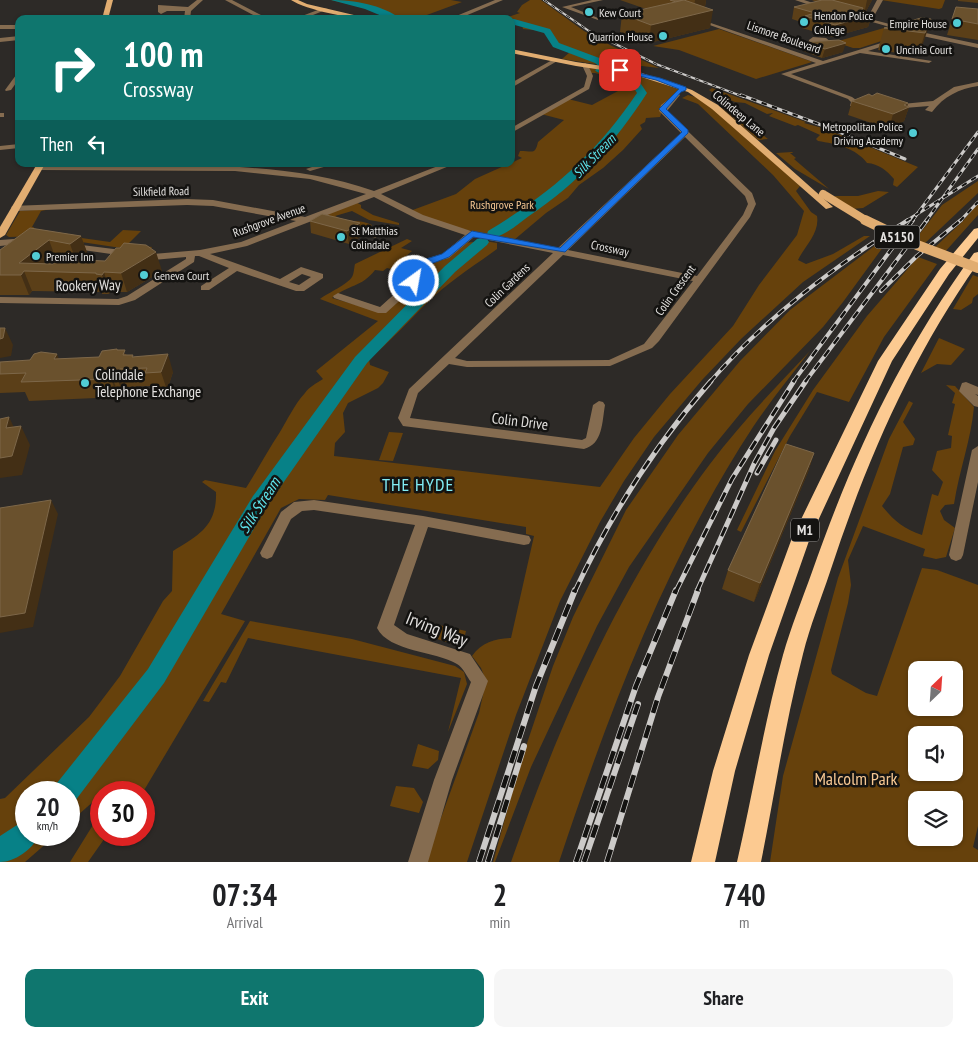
<!DOCTYPE html>
<html lang="en">
<head>
<meta charset="utf-8">
<style>
  :root { --surface:#fff; --page:#f6f6f6; --text:#202124; --muted:#757577; --accent:#0f766e }
  body { margin:0; font-family:"PT Sans Narrow",sans-serif; background:var(--page); color:var(--text); height:100vh; display:flex; flex-direction:column; font-size:19px; white-space:nowrap }
  * { box-sizing:border-box; margin:0 }
  p { font-size:16px; color:var(--muted) }
  .icon { flex:none; width:28px; height:28px; fill:none; stroke:currentColor; stroke-width:2; stroke-linecap:round; stroke-linejoin:round }
  .map { position:relative; height:862px; overflow:hidden }
  .sheet { display:flex; flex-direction:column; background:var(--surface); flex:1 }
  .sheet>* { flex:none }
  .top-card { position:absolute; left:15px; top:15px; width:500px; height:152px; border-radius:10px; box-shadow:0 1px 4px #0004; background:#0f766e; color:#fff; overflow:hidden }
  .needle { width:32px; rotate:25deg }
  .tools { position:absolute; left:908px; top:661px; display:grid; gap:10px }
  .tools a { display:grid; place-items:center; width:55px; height:55px; border-radius:10px; background:var(--surface); box-shadow:0 1px 4px #0004; font-size:25px }
  .speed { position:absolute; left:15px; top:781px; display:flex; gap:10px; font-size:25px; font-weight:700; text-align:center }
  .speed>* { display:grid; place-content:center; width:65px; height:65px; border-radius:50%; background:var(--surface); box-shadow:0 1px 4px #0004; line-height:1 }
  .speed small { font-size:12px; font-weight:400 }
  .speed .limit { border:8px solid #d22; background:#fff; color:#111 }
  .pin { position:absolute; display:grid; place-items:center; width:42px; height:42px; color:#fff; margin:-21px; border-radius:10px; box-shadow:0 2px 8px #0006 }
  .me { position:absolute; width:55px; margin:-28px; rotate:32deg; stroke-linejoin:round; filter:drop-shadow(0 0 4px #0008) }
  .turn { display:flex; align-items:center; gap:18px; height:105px; padding:0 25px; font-size:22px }
  .turn .icon { width:65px; height:65px; stroke-width:2.5 }
  .turn b { display:block; font-size:35px; line-height:42px }
  .then { display:flex; align-items:center; height:48px; padding:0 25px; background:#0003; gap:10px; font-size:19px }
  .eta { display:flex; justify-content:space-evenly; align-items:center; height:85px; text-align:center }
  .eta b { font-size:30px; font-weight:800; line-height:35px }
  .button { display:flex; gap:10px; margin-top:auto; padding:10px 25px }
  .button a { flex:1; height:58px; border-radius:10px; background:var(--accent); color:#fff; font-size:20px; font-weight:800; line-height:58px; text-align:center }
  .button a+a { background:var(--page); color:var(--text) }
  .map>svg:first-child { display:block }
  .green { fill:#66410c; fill-rule:evenodd }
  .lines { fill:none; stroke-linecap:round; stroke-linejoin:round }
  .river { fill:#078187; fill-rule:evenodd }
  .minor { fill:#856c50; fill-rule:evenodd }
  .major { fill:#e1ad71; fill-rule:evenodd }
  .highway { fill:#fcca91; fill-rule:evenodd }
  .rail-far4-casing { stroke:#cccac8; stroke-width:2 }
  .rail-far3-casing { stroke:#cccac8; stroke-width:3 }
  .rail-far2-casing { stroke:#cccac8; stroke-width:4 }
  .rail-far1-casing { stroke:#cccac8; stroke-width:5 }
  .rail-casing { stroke:#cccac8; stroke-width:6 }
  .rail-far4 { stroke:#141311; stroke-width:1; stroke-dasharray:4.5; stroke-linecap:butt }
  .rail-far3 { stroke:#141311; stroke-width:2; stroke-dasharray:5.5; stroke-linecap:butt }
  .rail-far2 { stroke:#141311; stroke-width:2.5; stroke-dasharray:8; stroke-linecap:butt }
  .rail-far1 { stroke:#141311; stroke-width:3; stroke-dasharray:10; stroke-linecap:butt }
  .rail { stroke:#141311; stroke-width:4.5; stroke-dasharray:13; stroke-linecap:butt }
  .major-bridge-far1 { stroke:#e1ad71; stroke-width:8 }
  .major-bridge { stroke:#e1ad71; stroke-width:10 }
  .wall { fill:#5b3f18; fill-rule:evenodd }
  .shaded-wall { fill:#432f15 }
  .building { fill:#6a512d; stroke:#7d6749 }
  .route { fill:#1a73e8; stroke:#114b97 }
  .poi-dot { fill:#51ccd4; stroke:#141311; stroke-width:2 }
  .labels { text-anchor:middle; dominant-baseline:central; stroke-width:5; stroke-linejoin:round; paint-order:stroke }
  .far-poi-label { font-size:12px; fill:#e3e1df; stroke:#141311; text-anchor:start }
  .far-street-label { font-size:12px; fill:#e3e1df; stroke:#141311 }
  .far-park-label { font-size:12px; fill:#f7c893; stroke:#141311 }
  .far-water-label { font-size:14px; font-style:italic; fill:#5fe4ec; stroke:#141311 }
  .shield { fill:#141311; stroke:#a5a3a1; stroke-width:1 }
  .shield-label { font-size:14px; font-weight:bold; fill:#e3e1df }
  .street-label { font-size:15px; fill:#e3e1df; stroke:#141311 }
  .poi-label { font-size:15px; fill:#e3e1df; stroke:#141311; text-anchor:start }
  .water-label { font-size:16px; font-style:italic; fill:#5fe4ec; stroke:#141311 }
  .quarter-label { font-size:18px; letter-spacing:1px; fill:#82edf4; stroke:#141311 }
  .near-street-label { font-size:18px; fill:#e3e1df; stroke:#141311 }
  .near-park-label { font-size:18px; fill:#f7c893; stroke:#141311 }
</style>
</head>
<body>
<div class="map">
<svg width="978" height="862" viewBox="0 0 978 862">
  <rect width="100%" height="100%" fill="#2d2a27"/>
  <g class="green">
    <path d="M331,0h120l11,2 -46,17h-25l-13,-8z"/>
    <path d="M530,0h11l43,31 28,15 47,22 -17,-2 -15,3 -65,-10 8,-7 -14,-4 -12,-17 -21,-2 -1,-4 -9,-1 -2,-5h-9l18,-6 -3,-1 5,-7z"/>
    <path d="M881,0h64l-3,8 -3,1z"/>
    <path d="M884,28l16,7 -40,13h-7l-18,-6z"/>
    <path d="M719,29l91,32 2,1 -56,17 -77,-29 -26,-4z"/>
    <path d="M585,65l29,3 67,22 -21,17 1,7 -1,3 -14,1 -1,4 -5,3 2,4 -19,21 -20,18 -24,17 -11,13 -22,15 -32,27c-32,-7 -75,-14 -104,-29l46,-17 19,-15 47,-21 -4,-2 2,-5c13,0 15,4 18,-9l26,-22 -23,-6 27,-15 24,6 26,-14 4,-10 -27,-8h-7z"/>
    <path d="M712,88l94,34 -2,1 22,6 92,38 -21,20 -4,-2 1,-6c-8,-9 -15,-15 -27,-16 -11,-15 -31,-19 -49,-22l-2,-2 4,-4 -22,-10 -3,1 -26,-10 4,-3 -6,1 -22,-11 -10,-1 -23,-10 -3,-2z"/>
    <path d="M688,95l11,3 12,7 89,81 -4,5 15,21 6,4c3,17 -13,31 -19,44l8,4 27,-10 31,-18h6l-67,46 -62,57 -39,41 -48,57 -30,44 -24,41 -40,79 -44,114 -49,147h-42l54,-149 7,-32 -5,-13 -9,-12c10,-14 23,-17 39,-18l23,-102 -8,-2v-7l-198,-32 -3,5 -26,-1 -18,9 -60,106 24,7 -102,171h-42v14l-6,-6 -26,23v-31h-43v43h30l-31,27h-25v-63l5,-1 84,-81 31,-41 43,-75 9,-10 1,-40c26,-16 44,-25 43,-59l-14,-10 3,-2 41,8c12,-19 22,-38 34,-56 8,-13 14,-27 25,-39 4,-6 12,-10 18,-14l-7,-8 62,-50 -58,-22c8,-6 28,-15 32,-22 2,-3 2,-9 3,-13l52,-25 5,2 -11,7 11,3 -21,18 -4,-1 -4,3 -8,-1c-14,18 -26,14 -43,28l52,15 40,-37 -1,-8 3,-4 21,-6 16,-15 22,-2 12,2v6c-23,17 -49,33 -69,53 -20,19 -37,39 -59,57l1,6 19,7 -6,11 -5,5 -30,15 -5,10 2,19 -10,11 -1,13 266,31 34,-49 36,-44 63,-68 26,-41 38,-50 7,-24 -31,-36 -75,-71 -16,-6z"/>
    <path d="M729,107l2,2 37,30 -10,1 -36,-32z"/>
    <path d="M792,152l1,1h-3l6,5 -2,1 35,30 -34,-20 -19,-16z"/>
    <path d="M978,181v12l-55,52 -9,-4 28,-36z"/>
    <path d="M878,191l11,1 -26,16 -12,1 -17,-11 1,-2h23z"/>
    <path d="M356,202l5,3v3l12,7 26,8v2l-30,-5 -17,-9 -17,5c12,7 26,3 37,9l-3,3h-11l-32,-13z"/>
    <path d="M978,203v12l-34,38 -11,-4 30,-28z"/>
    <path d="M51,209l-10,2 -9,16h2l-2,4 78,11 13,-12 18,1 -13,13 24,3 -4,5 -107,-16 -32,1 -3,-2 14,-24z"/>
    <path d="M881,241l5,2 -43,59 -20,25 -75,77 -40,49 -79,114 -32,59 -66,141 -36,95h-2l27,-98 33,-98 20,-49 53,-107 52,-75 62,-74 50,-51z"/>
    <path d="M918,257l19,7 -53,73 -35,65 -32,-10 -27,44 -49,96 -4,-2 38,-79 38,-61 54,-74z"/>
    <path d="M973,275l5,2v17l-5,4 -1,5 -11,7 -8,-1z"/>
    <path d="M939,338l26,11 -14,16 -14,-1 -16,9z"/>
    <path d="M810,351c-19,25 -39,49 -57,76 -87,133 -144,285 -194,435h-48c49,-140 109,-278 199,-398 30,-40 65,-76 100,-113z"/>
    <path d="M946,385l9,1 19,21c-3,33 -15,64 -20,97l-9,1 -5,6 4,9 11,8 -9,29 -10,2 -13,-3 2,-7 -62,-23 -15,34 3,25 -3,18 -17,67 1,4 34,19 11,3 45,-128 15,2 41,15v241l-5,21 5,3v12h-208l13,-86 55,-198 51,-139 20,-38 4,2 -10,19 12,17 -2,6 -10,2 -13,47 -8,12c12,15 22,23 40,29l10,-41 6,2 5,-14 -11,-12 5,-19 14,-3 1,-12 -4,-1 7,-31 -3,-1 3,-10zM916,670h38v38h-38zM916,735h38v37h-38zM916,800h38v38h-38z"/>
    <path d="M389,432l14,1 -10,28 -14,-1z"/>
    <path d="M250,621l102,18 103,27 9,6 3,12 -19,48 13,-54 -213,-40 -22,45 -5,-1 -12,20 -6,-1z"/>
    <path d="M439,625l27,6 -4,16 -28,-9z"/>
    <path d="M418,744l21,7 -1,9 -10,9 -16,-3z"/>
    <path d="M396,786l18,2 9,14 -4,11 -29,-7z"/>
    <path d="M101,812v23h6l-19,27h-18z"/>
  </g>
  <g class="lines">
    <g class="river">
      <path d="M331,0c23,0 52,5 70,19h-12l-24,-10z"/>
      <path d="M510,19h4l36,10 9,14 43,16 4,6 -5,3 38,13 8,12c-32,50 -69,90 -118,123 -11,8 -23,19 -36,22l-5,-1 -1,-3 1,-3c63,-38 108,-77 149,-138l-5,-8 -35,-13 -2,-2 5,-3 -5,-4 -42,-16 -9,-14 -33,-9z"/>
      <path d="M482,238l5,1 2,3 -2,3 -32,27 -88,91 -100,143 -103,177 -89,118 -6,2v-11h-16l4,-9 91,-114 105,-173 102,-139 90,-91 32,-27z"/>
      <path d="M26,821v14h13c-6,14 -24,27 -39,27v-26l17,-11z"/>
    </g>
    <g class="minor">
      <path d="M197,0h6l-12,11 -1,8h-6l1,-8h-18l-6,3 -3,-2v-7l30,2z"/>
      <path d="M225,0h7l29,15 14,4 -18,-2z"/>
      <path d="M495,0h8l-45,19h-9z"/>
      <path d="M592,0h11l-32,7 27,11v2l-36,-13z"/>
      <path d="M795,0h9l24,8 -3,2z"/>
      <path d="M877,0h6l-9,16 -4,3 51,13 57,12v4l-60,-13 -67,-19 3,-2 10,3 5,-2z"/>
      <path d="M323,8l5,1 -25,10h-9z"/>
      <path d="M693,17l130,44 71,-22 2,3 -28,9 64,10 -3,2 -69,-10 -69,21 61,23 7,5 -6,4h-3l1,-4 -3,-3 -67,-25 35,-11 -123,-44z"/>
      <rect x="0" y="25" width="19" height="4"/>
      <path d="M19,36v4l-19,2v-4z"/>
      <path d="M813,37l13,1 6,5 -12,3 -11,-4v-2z"/>
      <path d="M554,59l5,1 -48,28v-5z"/>
      <path d="M585,63l3,2 5,11 -4,13 -78,44v-5l73,-41 3,-11 -5,-11z"/>
      <path d="M19,71v8l-8,11 -5,1 -1,-1z"/>
      <path d="M978,82v4c-19,3 -34,10 -46,26l-7,-2 4,-4 -37,3 -4,-2 4,-2 41,-4 21,-14z"/>
      <path d="M677,93l3,2 -13,16 85,82 4,11 -6,13 -91,124 -7,7 -42,18 -143,1 -18,-3 -31,29 -8,25 172,22 4,-2 7,-33 6,-4 4,1 2,3c-3,17 -2,39 -21,44l-181,-23 -5,-8 11,-29 144,-136 -79,-16 -25,21 -19,5 -6,4 -5,16 -33,30h-8l-44,-15 -1,-2 5,-3 42,14 30,-27 6,-16 8,-5 19,-5 22,-19 -48,-16 -43,-22 -127,49 -37,8 70,25 21,-12 22,7v4l-19,13h-8l-59,-20 -28,19h-8v-4l28,-18 -30,-12h-4l-1,6 -59,38 -16,5 -119,-2v-6l118,2 9,-3 59,-37v-2l-33,3 -84,-12 -3,-1v-4l87,11 47,-4 41,-8 55,-21 -83,-15 -26,-1 -172,6 -4,-3 1,-2 175,-7 26,1 92,17 61,-23 -56,-15 -75,-8 -196,-1h-3v-4c25,-5 65,-1 92,-1 82,1 167,-2 246,26l69,-27h11l-73,30 42,21 51,17 84,16 123,-115 -22,-22 2,-6zM685,137l60,59 3,8 -5,11 -46,61 -129,-26zM563,255l130,26 -49,63 -35,16 -142,1 -12,-3zM302,274l9,3 -12,8 -10,-3z"/>
      <rect x="0" y="113" width="4" height="4"/>
      <path d="M19,144v4l-19,2v-4z"/>
      <path d="M321,164h13l-24,7 -4,-2z"/>
      <path d="M346,222l32,11 2,2 -5,3 -32,-11v-4z"/>
      <path d="M27,238l3,1v4l-30,3v-6z"/>
      <path d="M966,382l12,5v8l-3,-1 3,2v11l-4,-1 -15,-15 3,-8z"/>
      <path d="M978,446v36l-15,73 -2,4 -5,2 -5,-2 -2,-4 23,-105z"/>
      <path d="M314,500l109,16 101,19 5,1 2,4 -2,4 -5,1 -96,-18 -34,98 13,9 63,20 18,27 -36,99 -24,82h-20l26,-82 37,-98c-4,-5 -8,-15 -14,-18 -21,-13 -68,-12 -80,-36l38,-103 -101,-15 -12,1 -11,8 -19,38 -5,2 -5,-2 -2,-4 21,-41 13,-10z"/>
    </g>
    <g class="major">
      <path d="M107,0h6l-5,19h-6z"/>
      <path d="M291,0h7l9,4 64,15c-19,0 -65,-9 -80,-19z"/>
      <path d="M511,49l65,13 60,9 56,19 26,15 115,102 -7,2 -114,-100 -24,-17 -53,-17 -59,-9 -65,-13z"/>
      <path d="M37,164h8l-40,71 -5,3v-11z"/>
    </g>
    <g class="highway">
      <path d="M978,228v10l-29,36 -57,87 -82,177 -41,117 -34,116 -20,91h-24l22,-91 36,-116 43,-117 86,-177 62,-92 34,-40z"/>
      <path d="M978,252v11c-67,95 -112,199 -148,309 -9,27 -20,54 -27,82 -18,69 -28,139 -42,208h-24c16,-69 27,-139 46,-207 8,-28 19,-55 29,-83 41,-117 89,-219 162,-319z"/>
    </g>
    <defs>
      <path id="rail-far4" d="M544,0l45,31 67,33 88,33"/>
      <g id="rail-far3">
        <path d="M741,95l91,34 73,30"/>
        <path d="M906,221l72,-45"/>
        <path d="M912,221l66,-89"/>
        <path d="M926,221l52,-72"/>
        <path d="M960,221l18,-19"/>
      </g>
      <g id="rail-far2">
        <path d="M881,291l36,-35 44,-36"/>
        <path d="M710,382c56,-65 125,-116 198,-162"/>
        <path d="M793,382l120,-162"/>
        <path d="M805,382l122,-162"/>
      </g>
      <g id="rail-far1">
        <path d="M757,473l19,-33"/>
        <path d="M575,591c36,-77 80,-146 136,-210"/>
        <path d="M676,591l56,-112 62,-98"/>
        <path d="M697,591l57,-127 20,-36 32,-47"/>
      </g>
      <g id="rail">
        <path d="M479,862l57,-176 39,-96"/>
        <path d="M488,862l36,-116"/>
        <path d="M576,862l60,-176 40,-96"/>
        <path d="M584,862l54,-158"/>
        <path d="M607,862l51,-165 40,-107"/>
      </g>
    </defs>
    <use href="#rail-far4" class="rail-far4-casing"/>
    <use href="#rail-far3" class="rail-far3-casing"/>
    <use href="#rail-far2" class="rail-far2-casing"/>
    <use href="#rail-far1" class="rail-far1-casing"/>
    <use href="#rail" class="rail-casing"/>
    <use href="#rail-far4" class="rail-far4"/>
    <use href="#rail-far3" class="rail-far3"/>
    <use href="#rail-far2" class="rail-far2"/>
    <use href="#rail-far1" class="rail-far1"/>
    <use href="#rail" class="rail"/>
    <path class="major-bridge-far1" d="M823,194l44,27"/>
    <path class="major-bridge" d="M865,220l52,25 61,23"/>
  </g>
  <g class="wall">
    <path d="M620,0h86l-1,7 5,21 -61,15 -29,-11 2,-18 24,-5z"/>
    <path d="M812,0h60l-7,13 7,2 -4,12 -36,10 -30,-9 2,-5 -12,-4 2,-12 22,-5z"/>
    <path d="M958,0h20v3l-20,-2z"/>
    <path d="M956,7l22,2v31l-31,-5z"/>
    <path d="M931,19l-13,37 -40,-6 6,-22z"/>
    <path d="M805,42l38,10 -21,6 -19,-7z"/>
    <path d="M852,101l56,5 1,1 -5,14 -15,8 -41,-14z"/>
    <path d="M310,221l50,2 2,13 -13,8 -38,-11z"/>
    <path d="M30,228l51,8 7,19 -8,5 82,11 -35,21h-17l-1,2h-7v-2l-70,-1 -3,4h-29v-45zM56,259l2,1 -5,4h-3z"/>
    <path d="M118,350l9,5 6,2 40,15 -6,18 -16,1 -1,-5 -24,1 -3,8h-4l-1,2 -89,4 -4,-9 -25,1v-31l99,-5z"/>
    <path d="M814,453l-6,19 -54,130 -32,-13 6,-19z"/>
  </g>
  <g class="shaded-wall">
    <path d="M695,0h11l-2,12 -11,3z"/>
    <path d="M867,0h5l-8,15z"/>
    <path d="M863,8l-2,10 11,-3 -4,12 -36,10 3,-12 26,-13z"/>
    <path d="M713,10l-3,18 -61,15 2,-18z"/>
    <path d="M931,19l-7,22 -6,15 7,-23z"/>
    <path d="M846,43l-3,9 -21,6 3,-9z"/>
    <path d="M908,103l-1,5 2,-1 -5,14 -15,8 4,-15 11,-9z"/>
    <path d="M360,223l2,13 -13,8 -2,-13z"/>
    <path d="M81,236l7,19 -11,8 -7,-19z"/>
    <path d="M49,240l7,19 -15,12h-17l8,20 -3,4 -8,-20 -2,-12z"/>
    <path d="M156,252l6,19 -35,21 -6,-19z"/>
    <path d="M104,272l6,20 -1,2 -7,-19z"/>
    <path d="M5,328l8,17 -2,11 -11,2v-19z"/>
    <path d="M57,354l7,18 -10,-13z"/>
    <path d="M168,354l5,18 -6,18 -6,-18z"/>
    <path d="M120,369l6,18 -3,8 -6,-18z"/>
    <path d="M112,377l7,18 -1,2 -7,-18z"/>
    <path d="M9,417l9,19 -12,-8z"/>
    <path d="M21,426l9,19 -8,30 -22,3v-20z"/>
    <path d="M814,453l-6,19 -54,130 6,-19z"/>
    <path d="M51,500l7,14 -25,113 -33,6v-16z"/>
  </g>
  <g class="building">
    <path d="M670,0h9l3,1 -6,1z"/>
    <path d="M684,0l29,10 -62,15 -29,-11z"/>
    <path d="M822,0h10l31,8 -2,4 11,3 -37,10 -30,-9 10,-3 -21,-6z"/>
    <path d="M956,7l22,2v15l-26,-5z"/>
    <path d="M921,18l10,1 -6,14 -41,-5z"/>
    <path d="M839,40l7,3 -21,6 -20,-7z"/>
    <path d="M877,93l31,10 -4,2 5,2 -16,7 -41,-13 17,-7 3,2z"/>
    <path d="M322,214l38,9 -13,8 -37,-10z"/>
    <path d="M30,228l51,8 -11,8 -21,-4 -30,23 34,1 6,-5 46,2 11,-13h4l4,-5 22,2 10,7 -35,21 -17,-1 -2,3 -6,-1v-1l-72,-2 -3,4h-21v-25z"/>
    <path d="M0,328h5l-2,10 -3,1z"/>
    <path d="M117,349v1h8l-2,5h10l-1,2 36,-3 -7,18 -16,1 2,-5 -27,1 -3,8h-5l-1,2 -90,3 5,-9 -26,1v-12l30,-2 4,-6 7,-2 16,2 -3,5 45,-2 3,-6z"/>
    <path d="M9,417l-3,11 15,-2 -9,30 -12,2v-39z"/>
    <path d="M786,444l28,9 -54,130 -32,-13z"/>
    <path d="M51,500l-26,113 -25,4v-109z"/>
  </g>
  <path class="route" d="M618,68l42,10 26,9v3l-5,2 -15,17 22,21v3l-123,119 -92,-15 -24,20 -26,10 -5,16h-7l-1,-2 6,-17 7,-4 19,-6 30,-23 88,17 122,-116 -23,-23 20,-20 -23,-9 -38,-9z"/>
  <g class="poi-dot">
    <circle cx="589" cy="12" r="5"/>
    <circle cx="804" cy="22" r="5"/>
    <circle cx="957" cy="23" r="5"/>
    <circle cx="663" cy="36" r="5"/>
    <circle cx="886" cy="49" r="5"/>
    <circle cx="913" cy="133" r="5"/>
    <circle cx="341" cy="237" r="5"/>
    <circle cx="36" cy="256" r="5"/>
    <circle cx="144" cy="275" r="5"/>
    <circle cx="85" cy="383" r="5"/>
  </g>
  <g class="labels">
    <g class="far-poi-label">
      <text x="599" y="12">Kew Court</text>
      <text x="814" y="15">Hendon Police<tspan x="814" dy="14">College</tspan></text>
      <text x="947" y="23" text-anchor="end">Empire House</text>
      <text x="653" y="36" text-anchor="end">Quarrion House</text>
      <text x="896" y="49">Uncinia Court</text>
      <text x="903" y="126" text-anchor="end">Metropolitan Police<tspan x="903" dy="14">Driving Academy</tspan></text>
      <text x="351" y="230">St Matthias<tspan x="351" dy="14">Colindale</tspan></text>
      <text x="46" y="256">Premier Inn</text>
      <text x="154" y="275">Geneva Court</text>
    </g>
    <g class="far-street-label">
      <text transform="translate(784 37) rotate(19)">Lismore Boulevard</text>
      <text transform="translate(739 113) rotate(40)">Colindeep Lane</text>
      <text transform="translate(161 191) rotate(-1)">Silkfield Road</text>
      <text transform="translate(269 220) rotate(-20)">Rushgrove Avenue</text>
      <text transform="translate(610 248) rotate(12)">Crossway</text>
      <text transform="translate(507 285) rotate(-44)">Colin Gardens</text>
      <text transform="translate(675 290) rotate(-54)">Colin Crescent</text>
    </g>
    <g class="far-park-label">
      <text x="502" y="204">Rushgrove Park</text>
    </g>
    <g class="far-water-label">
      <text transform="translate(594 156) rotate(-46)">Silk Stream</text>
    </g>
    <g class="shield">
      <rect x="874.5" y="225.5" width="45" height="23" rx="4"/>
      <rect x="791" y="518.5" width="28" height="23" rx="4"/>
    </g>
    <g class="shield-label">
      <text x="897" y="237">A5150</text>
      <text x="805" y="530">M1</text>
    </g>
    <g class="street-label">
      <text transform="translate(88 285) rotate(-1)">Rookery Way</text>
      <text transform="translate(520 421) rotate(7)">Colin Drive</text>
    </g>
    <g class="poi-label">
      <text x="95" y="374">Colindale<tspan x="95" dy="17">Telephone Exchange</tspan></text>
    </g>
    <g class="water-label">
      <text transform="translate(259 505) rotate(-57)">Silk Stream</text>
    </g>
    <g class="quarter-label">
      <text x="418" y="484">THE HYDE</text>
    </g>
    <g class="near-street-label">
      <text transform="translate(437 629) rotate(22)">Irving Way</text>
    </g>
    <g class="near-park-label">
      <text x="856" y="778">Malcolm Park</text>
    </g>
  </g>
</svg>
<div class="tools">
<a><svg class="needle" viewBox="-14 -14 28 28"><path d="M0-13l5 13h-10z" fill="#e53935"/><path d="M0 13l5-13h-10z" fill="#757577"/></svg></a>
<a><svg class="icon" aria-label="sound" viewBox="0 0 24 24"><path d="M4 9h4l5-4v14l-5-4H4zM17 9q2 3 0 6"/></svg></a>
<a><svg class="icon" aria-label="layers" viewBox="0 0 24 24"><path d="M12 4l9 5-9 5-9-5zM3 14l9 5 9-5"/></svg></a>
</div>
<div class="speed"><div>20<small>km/h</small></div><div class="limit">30</div></div>
<div class="pin" style="left:620px;top:70px;background:#d93025"><svg class="icon" aria-label="arrive" viewBox="0 0 24 24"><path d="M6 21V4h12l-3 4 3 4H6"/></svg></div>
<svg class="me" style="left:414px;top:281px" viewBox="-20 -20 40 40"><circle r="17" fill="#1a73e8" stroke="#fff" stroke-width="3"/><path d="M0-11L8 9 0 5-8 9z" fill="#fff"/></svg>
<div class="top-card">
<div class="turn"><svg class="icon" aria-label="right" viewBox="0 0 24 24"><path d="M7 20v-9h11M14 6l5 5-5 5"/></svg><div><b>100 m</b>Crossway</div></div>
<div class="then">Then<svg class="icon" aria-label="left" viewBox="0 0 24 24"><path d="M17 20v-9H6M10 6l-5 5 5 5"/></svg></div>
</div>
</div>
<section class="sheet">
<div class="eta">
<div><b>07:34</b><p>Arrival</p></div>
<div><b>2</b><p>min</p></div>
<div><b>740</b><p>m</p></div>
</div>
<div class="button"><a>Exit</a><a>Share</a></div>
</section>
</body>
</html>
